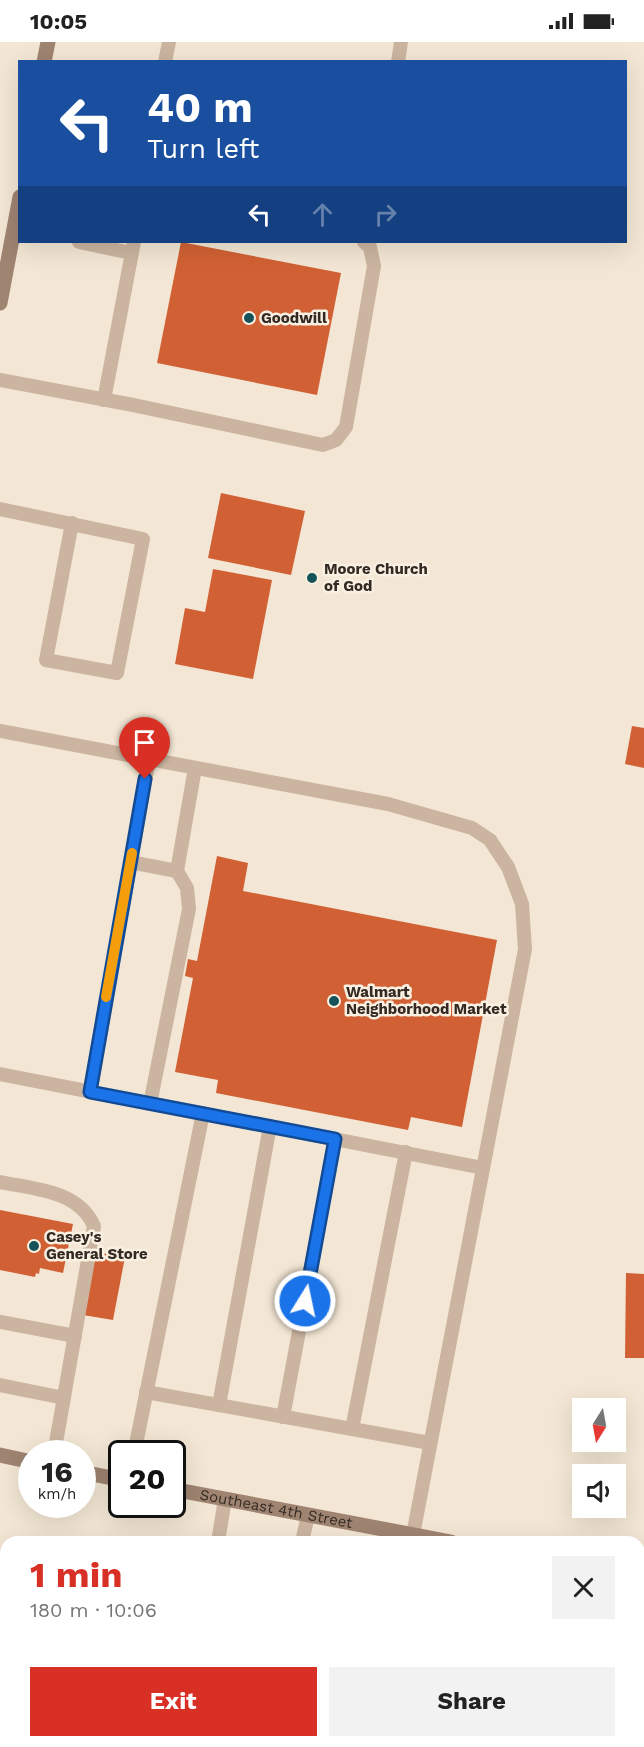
<!DOCTYPE html>
<html lang="en">
<head>
<meta charset="utf-8">
<style>
  :root { --surface:#fff; --page:#f2f2f2; --text:#222; --muted:#767676; --accent:#d93025 }
  body { margin:0; font-family:"Work Sans",sans-serif; background:var(--page); color:var(--text); height:100vh; display:flex; flex-direction:column; font-size:22px; white-space:nowrap }
  * { box-sizing:border-box; margin:0 }
  p { font-size:20px; color:var(--muted) }
  .icon { flex:none; width:33px; height:33px; fill:none; stroke:currentColor; stroke-width:2; stroke-linecap:round; stroke-linejoin:round }
  .map { position:relative; flex:1; overflow:hidden }
  .side { position:absolute; left:0px; top:1494px; width:645px; height:212px; display:flex; flex-direction:column; background:var(--surface); border-radius:18px 18px 0 0; box-shadow:0 6px 24px #0002 }
  .side>* { flex:none }
  .banner { position:absolute; left:18px; top:18px; width:609px; height:183px; border-radius:0px; box-shadow:0 6px 24px #0002; background:#1a4fa0; color:#fff; overflow:hidden }
  .needle { width:39px; rotate:191deg }
  .tools { position:absolute; left:572px; top:1356px; display:grid; gap:12px }
  .tools a { display:grid; place-items:center; width:54px; height:54px; border-radius:0px; background:var(--surface); box-shadow:0 6px 24px #0002; font-size:30px }
  .speed { position:absolute; left:18px; top:1398px; display:flex; gap:12px; font-size:30px; font-weight:700; text-align:center }
  .speed>* { display:grid; place-content:center; width:78px; height:78px; border-radius:50%; background:var(--surface); box-shadow:0 6px 24px #0002; line-height:1 }
  .speed small { font-size:15px; font-weight:400 }
  .speed .limit { border:3px solid #111; border-radius:9px; background:#fff; color:#111 }
  .pin { position:absolute; display:grid; place-items:center; width:51px; height:51px; color:#fff; margin:-62px -26px; border-radius:50% 50% 50% 0; rotate:-45deg; box-shadow:0 0 6px #0007 }
  .pin .icon { rotate:45deg }
  .me { position:absolute; width:66px; margin:-33px; rotate:10deg; stroke-linejoin:round; filter:drop-shadow(0 0 4px #0008) }
  .turn { display:flex; align-items:center; gap:21px; height:126px; padding:0 30px; font-size:27px }
  .turn .icon { width:78px; height:78px; stroke-width:2.5 }
  .turn b { display:block; font-size:42px; line-height:51px }
  .lanes { display:flex; align-items:center; height:57px; padding:0 30px; background:#0003; justify-content:center; gap:30px; direction:ltr }
  .lanes .off { opacity:.35 }
  .round { display:grid; place-items:center; flex:none; width:63px; height:63px; border-radius:0px; background:var(--page) }
  .head { display:flex; align-items:center; justify-content:space-between; height:102px; padding:0 30px }
  h1 { font-size:36px; font-weight:700; line-height:45px; color:var(--accent) }
  .cta { display:flex; gap:12px; margin-top:auto; padding:12px 30px }
  .cta a { flex:1; height:69px; border-radius:0px; background:var(--accent); color:#fff; font-size:24px; font-weight:700; line-height:69px; text-align:center }
  .cta a+a { background:var(--page); color:var(--text) }
  .status { display:flex; justify-content:space-between; align-items:center; height:42px; padding:0 30px; background:var(--surface); direction:ltr }
  .status svg { height:16px; fill:currentColor }
  .map>svg:first-child { display:block }
  .building { fill:#d16134 }
  .lines { fill:none; stroke-linecap:round; stroke-linejoin:round }
  .service { stroke:#cbb5a0; stroke-width:14 }
  .secondary { stroke:#9f8471; stroke-width:15 }
  .route-casing { stroke:#114b97; stroke-width:15 }
  .route { stroke:#1a73e8; stroke-width:10 }
  .slow { stroke:#f59e0b; stroke-width:10 }
  .poi-dot { fill:#165259; stroke:#faf0e1; stroke-width:2 }
  .labels { text-anchor:middle; dominant-baseline:central; stroke-width:5; stroke-linejoin:round; paint-order:stroke }
  .poi-label { font-size:15px; font-weight:bold; fill:#342a24; stroke:#faf0e1; text-anchor:start }
  .street-label { font-size:15px; fill:#342a24; stroke:#faf0e1 }
</style>
</head>
<body>
<div class="status"><b>10:05</b><svg viewBox="0 0 49 12"><path d="M0 12V9h3v3zM5 12V6h3v6zM10 12V3h3v9zM15 12V0h3v12zM26 1h20v11H26zM47 4h2v5h-2z"/></svg></div>
<div class="map">
<svg width="644" height="1705" viewBox="0 0 644 1705">
  <rect width="100%" height="100%" fill="#f3e6d4"/>
  <g class="building">
    <path d="M181,200l160,31 -24,122 -160,-32z"/>
    <path d="M221,451l84,18 -14,64 -83,-17z"/>
    <path d="M213,527l59,11 -19,99 -78,-15 10,-56 20,4z"/>
    <path d="M632,684l12,2v40l-19,-4z"/>
    <path d="M217,814l31,7 -5,28 254,49 -35,187 -51,-10 -3,13 -192,-37 2,-13 -43,-8 18,-94 -8,-2 3,-17 9,2z"/>
    <path d="M0,1168l73,14 -10,49 -23,-5 -1,6 -3,-1 -1,4 -35,-7z"/>
    <path d="M96,1210l29,5 -12,63 -30,-5z"/>
    <path d="M626,1231l18,1v84h-19z"/>
    <path d="M639,1696l5,1v8h-160l1,-5h154z"/>
    <path d="M218,1700h29l-1,5z"/>
    <path d="M310,1700h43l-1,5h-37l-6,-1z"/>
  </g>
  <g class="lines">
    <g class="service">
      <path d="M165,20l4,-20"/>
      <path d="M398,20l3,-20"/>
      <path d="M79,200l52,11"/>
      <path d="M0,338l133,25 190,40 13,-5 10,-13 28,-161 -4,-19 -6,-5"/>
      <path d="M104,358l30,-158"/>
      <path d="M0,467l143,30 -26,134 -71,-13 26,-137"/>
      <path d="M0,689l388,73 84,24 18,12 18,27 14,37 3,45 -112,586"/>
      <path d="M130,820l47,9"/>
      <path d="M0,1032l483,94"/>
      <path d="M90,1050l59,-333"/>
      <path d="M150,1062l39,-195 -2,-21 -10,-17 18,-103"/>
      <path d="M0,1140c34,7 78,8 94,44l-40,228"/>
      <path d="M0,1280l75,14"/>
      <path d="M0,1343l64,13"/>
      <path d="M146,1350l284,51"/>
      <path d="M219,1363l51,-279"/>
      <path d="M283,1375l52,-278"/>
      <path d="M352,1387l54,-277"/>
      <path d="M134,1412l69,-341"/>
      <path d="M218,1500l7,-43"/>
      <path d="M302,1500l6,-27"/>
      <path d="M639,1647l5,1"/>
      <path d="M272,1703v-3"/>
      <path d="M397,1705l1,-5"/>
    </g>
    <g class="secondary">
      <path d="M44,20l4,-20"/>
      <path d="M0,261l20,-106"/>
      <path d="M0,1413l32,7"/>
      <path d="M82,1430l40,8"/>
      <path id="s1" d="M172,1447l279,53"/>
      <path d="M639,1536l5,1"/>
    </g>
  </g>
  <g class="lines">
    <defs>
      <path id="route" d="M145,737l-55,313 245,47 -30,162"/>
    </defs>
    <use href="#route" class="route-casing"/>
    <use href="#route" class="route"/>
    <path class="slow" d="M106,955l26,-144"/>
  </g>
  <g class="poi-dot">
    <circle cx="249" cy="276" r="6"/>
    <circle cx="312" cy="536" r="6"/>
    <circle cx="334" cy="959" r="6"/>
    <circle cx="34" cy="1204" r="6"/>
  </g>
  <g class="labels">
    <g class="poi-label">
      <text x="261" y="276">Goodwill</text>
      <text x="324" y="527">Moore Church<tspan x="324" dy="17">of God</tspan></text>
      <text x="346" y="950">Walmart<tspan x="346" dy="17">Neighborhood Market</tspan></text>
      <text x="46" y="1195">Casey's<tspan x="46" dy="17">General Store</tspan></text>
    </g>
    <g class="street-label">
      <text stroke="none"><textPath href="#s1" startOffset="106">Southeast 4th Street</textPath></text>
    </g>
  </g>
</svg>
<div class="tools">
<a><svg class="needle" viewBox="-14 -14 28 28"><path d="M0-13l5 13h-10z" fill="#e53935"/><path d="M0 13l5-13h-10z" fill="#767676"/></svg></a>
<a><svg class="icon" aria-label="sound" viewBox="0 0 24 24"><path d="M4 9h4l5-4v14l-5-4H4zM17 9q2 3 0 6"/></svg></a>
</div>
<div class="speed"><div>16<small>km/h</small></div><div class="limit">20</div></div>
<div class="pin" style="left:145px;top:737px;background:#d93025"><svg class="icon" aria-label="arrive" viewBox="0 0 24 24"><path d="M6 21V4h12l-3 4 3 4H6"/></svg></div>
<svg class="me" style="left:305px;top:1259px" viewBox="-20 -20 40 40"><circle r="17" fill="#1a73e8" stroke="#fff" stroke-width="3"/><path d="M0-11L8 9 0 5-8 9z" fill="#fff"/></svg>
<div class="banner">
<div class="turn"><svg class="icon" aria-label="left" viewBox="0 0 24 24"><path d="M17 20v-9H6M10 6l-5 5 5 5"/></svg><div><b>40 m</b>Turn left</div></div>
<div class="lanes"><svg class="icon" aria-label="left" viewBox="0 0 24 24"><path d="M17 20v-9H6M10 6l-5 5 5 5"/></svg><svg class="icon off" aria-label="ahead" viewBox="0 0 24 24"><path d="M12 20V5M6 11l6-6 6 6"/></svg><svg class="icon off" aria-label="right" viewBox="0 0 24 24"><path d="M7 20v-9h11M14 6l5 5-5 5"/></svg></div>
</div>
<section class="side">
<div class="head"><div><h1>1 min</h1><p>180 m · 10:06</p></div><a class="round"><svg class="icon" aria-label="close" viewBox="0 0 24 24"><path d="M6 6l12 12M18 6L6 18"/></svg></a></div>
<div class="cta"><a>Exit</a><a>Share</a></div>
</section>
</div>
</body>
</html>
